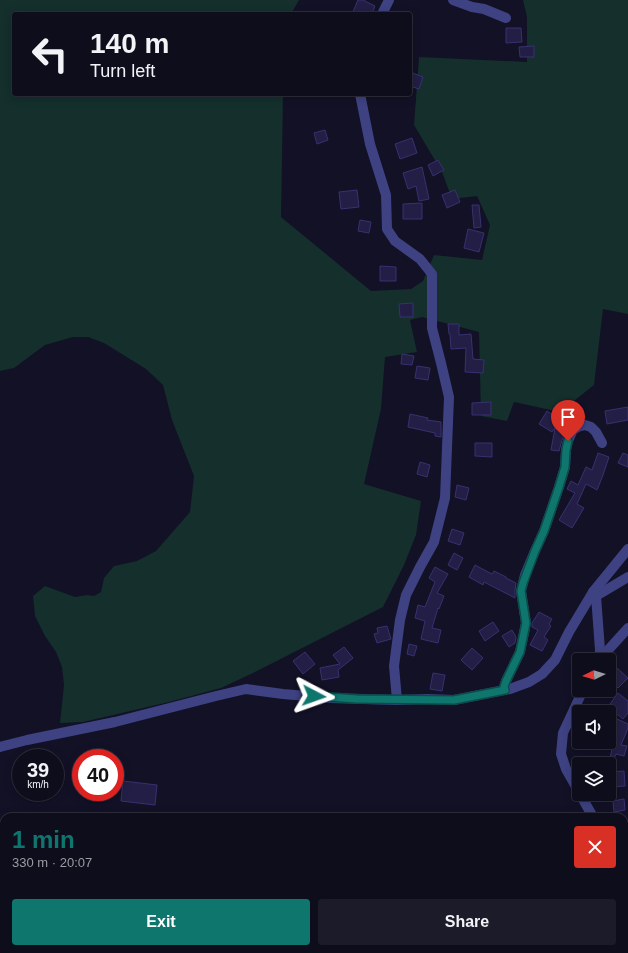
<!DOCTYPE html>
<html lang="en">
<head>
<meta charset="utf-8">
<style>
  :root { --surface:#0e0d1c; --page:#1c1b29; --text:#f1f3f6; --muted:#9b9ca3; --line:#2e2d3b; --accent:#0f766e }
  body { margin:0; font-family:Helvetica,sans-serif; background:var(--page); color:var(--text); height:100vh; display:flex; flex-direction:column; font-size:15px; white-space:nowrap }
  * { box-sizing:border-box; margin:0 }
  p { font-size:13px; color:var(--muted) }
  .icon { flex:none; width:22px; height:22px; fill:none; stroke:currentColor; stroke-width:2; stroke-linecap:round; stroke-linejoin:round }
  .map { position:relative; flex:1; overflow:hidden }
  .panel { position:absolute; left:0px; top:813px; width:628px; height:140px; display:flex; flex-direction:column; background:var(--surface); border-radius:12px 12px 0 0; box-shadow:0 2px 10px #0003,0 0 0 1px var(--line) }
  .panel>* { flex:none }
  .hud { position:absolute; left:12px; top:12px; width:400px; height:84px; border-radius:4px; box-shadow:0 2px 10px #0003,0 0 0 1px var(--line); background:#0e0d1c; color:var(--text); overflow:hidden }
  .needle { width:26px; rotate:265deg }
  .fabs { position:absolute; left:572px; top:653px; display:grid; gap:8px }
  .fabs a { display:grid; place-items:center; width:44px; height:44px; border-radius:4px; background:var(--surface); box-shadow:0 2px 10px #0003,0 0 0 1px var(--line); font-size:20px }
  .speed { position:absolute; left:12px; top:749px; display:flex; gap:8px; font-size:20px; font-weight:700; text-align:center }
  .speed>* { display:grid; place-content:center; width:52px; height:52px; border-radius:50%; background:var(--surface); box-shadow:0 2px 10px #0003,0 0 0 1px var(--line); line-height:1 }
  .speed small { font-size:10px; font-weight:400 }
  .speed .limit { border:6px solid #d22; background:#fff; color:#111 }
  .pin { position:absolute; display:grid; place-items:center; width:34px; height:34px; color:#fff; margin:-41px -17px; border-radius:50% 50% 50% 0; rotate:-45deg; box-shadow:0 0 4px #0007 }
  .pin .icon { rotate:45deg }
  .me { position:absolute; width:44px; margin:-22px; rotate:94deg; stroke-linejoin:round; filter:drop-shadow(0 0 3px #0008) }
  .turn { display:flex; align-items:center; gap:14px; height:84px; padding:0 12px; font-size:18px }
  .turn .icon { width:52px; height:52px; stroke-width:2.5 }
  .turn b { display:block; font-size:28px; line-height:34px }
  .round { display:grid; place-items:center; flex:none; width:42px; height:42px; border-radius:4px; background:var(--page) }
  .summary { display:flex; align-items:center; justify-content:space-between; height:68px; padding:0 12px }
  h1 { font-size:24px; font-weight:700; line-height:30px; color:var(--accent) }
  .action { display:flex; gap:8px; margin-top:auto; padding:8px 12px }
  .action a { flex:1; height:46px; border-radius:4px; background:var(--accent); color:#fff; font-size:16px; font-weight:700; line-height:46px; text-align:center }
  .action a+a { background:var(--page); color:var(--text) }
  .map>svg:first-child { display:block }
  .green { fill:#142f2c }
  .building { fill:#221e45; stroke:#383170 }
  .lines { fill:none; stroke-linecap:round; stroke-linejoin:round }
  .minor { stroke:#3e4282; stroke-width:10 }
  .route-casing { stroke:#0a4d48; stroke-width:10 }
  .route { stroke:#0f766e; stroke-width:7 }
</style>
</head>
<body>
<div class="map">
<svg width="628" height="953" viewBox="0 0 628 953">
  <rect width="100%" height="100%" fill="#121126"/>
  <path class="green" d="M0,0h299l-8,14h-277v80h269l-2,123 90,74 40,-2 12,-8 11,-26 48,5 8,-35 -13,-29 -25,3 -10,-27 -28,-47 5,-68 108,5v-45l-4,-17h105v314l-25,-5 -9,76 -34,27 -46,-10 -7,19 -26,-5 -2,-84 -57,-15 -12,3 7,32 -32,5 -4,52 -17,75 57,17 -5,34 -12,30 -21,42 -130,66 -32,15 -52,14 -86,20 -23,1 4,-38 -2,-18 -6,-15 -11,-16 -10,-20 -2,-20 12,-10 30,11 12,-2 7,1 7,-4 3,-14 10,-12 23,-5 19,-10 34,-39 4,-36 -22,-56 -9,-35 -17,-16 -42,-26 -16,-6h-15l-28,8 -31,23 -14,3z"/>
  <g class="building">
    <path d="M358,0h5l12,6 -3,8h-20z"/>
    <path d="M506,28h15l1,14 -16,1z"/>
    <path d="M534,46v11h-14l-1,-10z"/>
    <path d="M410,72l13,5 -4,12 -9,-3z"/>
    <path d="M325,130l3,10 -11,4 -3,-11z"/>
    <path d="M412,138l5,15 -17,6 -5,-15z"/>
    <path d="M438,160l6,10 -11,6 -5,-11z"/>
    <path d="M422,167l7,32 -10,2 -3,-15 -8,3 -5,-16z"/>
    <path d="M357,190l2,17 -18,2 -2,-17z"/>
    <path d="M455,190l5,12 -13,6 -5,-13z"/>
    <path d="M422,203v16h-19v-15z"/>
    <path d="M472,205h7l2,22 -7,1z"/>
    <path d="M360,220l11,2 -2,11 -11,-2z"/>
    <path d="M468,229l16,4 -5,19 -15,-4z"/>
    <path d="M380,266l16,1v14h-16z"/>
    <path d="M413,303v14h-13l-1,-13z"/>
    <path d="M448,324h11v11l12,-1 2,25 11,1 -1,13 -18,-1 1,-24 -15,1 -1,-15h-1z"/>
    <path d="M402,354l12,2 -2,9 -11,-1z"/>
    <path d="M417,366l13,2 -2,12 -13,-2z"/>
    <path d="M491,402v13h-19v-12z"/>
    <path d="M628,407v13l-21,4 -2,-13z"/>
    <path d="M547,411l13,9 -8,12 -13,-8z"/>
    <path d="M410,414l18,4 -1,2 14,2v15l-6,-1v-3l-27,-6z"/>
    <path d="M555,428l10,4 -3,8 -3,11 -8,-1z"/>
    <path d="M475,443h17v14l-17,-1z"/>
    <path d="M598,453l11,4 -6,18 -6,15 -11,-6 -9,20 7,4 -12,20 -13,-8 16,-27 -8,-4 4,-8 7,4 8,-18 6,3z"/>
    <path d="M623,453l5,2v12l-10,-4z"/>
    <path d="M420,462l10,3 -3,12 -10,-3z"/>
    <path d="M457,485l12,3 -3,12 -11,-3z"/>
    <path d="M452,529l12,4 -4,12 -12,-4z"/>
    <path d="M454,553l9,5 -6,12 -9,-5z"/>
    <path d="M475,565l17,9 2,-3 12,6v1l10,5 -1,7v8l-31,-16 -1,3 -14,-8z"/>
    <path d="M435,567l13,7 -11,19 7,3 -5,13 -1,-1 -6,20 9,2 -3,13 -17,-4 4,-18 -10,-3 3,-13 7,2 10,-25 -6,-4z"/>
    <path d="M539,612l13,7 -3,5 2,2 -7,11 4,3 -6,11 -12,-6 8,-15 -6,-3v-4z"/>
    <path d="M493,622l6,9 -14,10 -6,-10z"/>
    <path d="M387,626l4,13 -14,4 -3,-9 4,-1 -1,-5z"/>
    <path d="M512,630l4,7 -1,6 -6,4 -7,-11z"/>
    <path d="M409,644l8,2 -3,10 -7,-2z"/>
    <path d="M344,647l9,11 -15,12 1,7 -17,3 -2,-12 20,-4 -7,-9z"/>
    <path d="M472,648l11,10 -11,12 -11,-10z"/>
    <path d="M305,652l10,12 -12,10 -10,-13z"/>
    <path d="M617,668l11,10 -10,10 -9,-8v-3z"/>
    <path d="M433,673l12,2 -3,16 -12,-2z"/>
    <path d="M618,693l10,8v12l-5,6 -15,-12z"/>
    <path d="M617,719l11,5v4l-7,17 6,1 -3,10 -8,-2 -4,9 -3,-1 6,-25 -5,-2z"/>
    <path d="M624,771l1,15 -15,1 -1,-15z"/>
    <path d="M123,781l34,4 -2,20 -34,-4z"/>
    <path d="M624,799l1,11 -11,2 -1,-11z"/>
  </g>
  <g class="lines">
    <g class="minor">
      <path d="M453,0l19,7 12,2 22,9"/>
      <path d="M382,14l7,-14"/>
      <path d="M360,94l10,50 16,51 1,34 8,12 25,18 12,15v54l9,35 8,34 -4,101 -11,44 -14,25 -14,28 -6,25 -6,46 3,34"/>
      <path d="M593,592l3,4 4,54 -1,10"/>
      <path d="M596,596l32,-19"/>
      <path d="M599,660l29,-32"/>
      <path d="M505,690l-1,-3 2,-6 14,-29 6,-29 -5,-32 4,-16 10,-24 9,-20 15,-44 6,-20 1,-17 2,-9 5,-11 7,-4 5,-1 6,2 5,5 6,11"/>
      <path d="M0,747l27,-7 88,-18 101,-26 30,-7 37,5 47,4 67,2 30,-1 27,1 56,-11 19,-7 13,-8 13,-14 14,-28 24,-40 35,-43"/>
      <path d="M579,792l-13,-23 -5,-15 2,-21 20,-43"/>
      <path d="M580,794l13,23"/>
      <path d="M624,862l4,-2"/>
      <path d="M624,876l4,12"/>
    </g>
  </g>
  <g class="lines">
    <defs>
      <path id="route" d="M314,696l43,3 97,1 51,-10 -1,-3 2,-6 14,-29 6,-29 -5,-32 2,-8 12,-32 9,-20 15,-44 6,-20 1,-17 2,-9"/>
    </defs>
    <use href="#route" class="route-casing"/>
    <use href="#route" class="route"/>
  </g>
</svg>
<div class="fabs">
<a><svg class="needle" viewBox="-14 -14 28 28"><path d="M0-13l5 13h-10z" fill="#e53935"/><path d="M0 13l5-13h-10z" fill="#9b9ca3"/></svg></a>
<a><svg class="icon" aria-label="sound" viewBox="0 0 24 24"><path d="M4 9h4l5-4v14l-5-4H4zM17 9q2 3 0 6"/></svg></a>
<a><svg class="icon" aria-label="layers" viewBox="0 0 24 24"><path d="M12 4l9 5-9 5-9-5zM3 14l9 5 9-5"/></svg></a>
</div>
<div class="speed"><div>39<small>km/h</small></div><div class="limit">40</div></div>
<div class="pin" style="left:568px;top:441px;background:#d93025"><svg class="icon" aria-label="arrive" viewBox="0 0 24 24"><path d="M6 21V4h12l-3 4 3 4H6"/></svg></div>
<svg class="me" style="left:314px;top:696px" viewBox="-20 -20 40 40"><path d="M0-17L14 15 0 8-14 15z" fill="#0f766e" stroke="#fff" stroke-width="4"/></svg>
<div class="hud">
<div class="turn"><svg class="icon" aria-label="left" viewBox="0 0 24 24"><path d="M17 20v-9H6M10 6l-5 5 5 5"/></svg><div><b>140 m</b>Turn left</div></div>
</div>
<section class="panel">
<div class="summary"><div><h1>1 min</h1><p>330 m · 20:07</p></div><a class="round" style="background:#d93025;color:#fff"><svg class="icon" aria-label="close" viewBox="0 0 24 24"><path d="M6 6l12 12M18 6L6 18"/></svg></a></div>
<div class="action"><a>Exit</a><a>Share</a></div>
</section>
</div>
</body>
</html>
